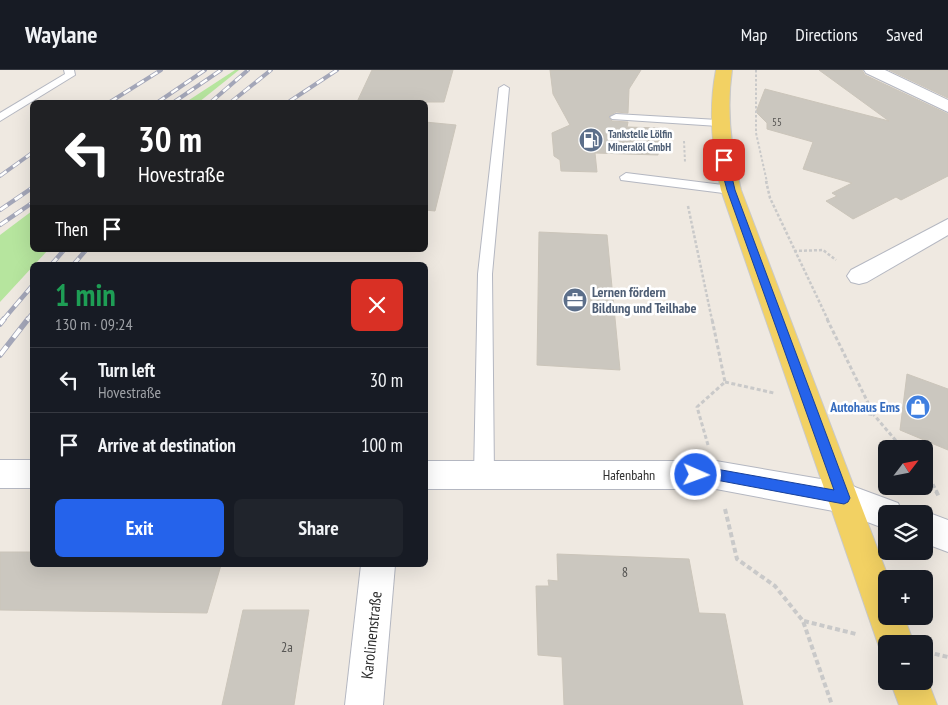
<!DOCTYPE html>
<html lang="en">
<head>
<meta charset="utf-8">
<style>
  :root { --surface:#171b24; --page:#20242c; --text:#f1f3f6; --muted:#9ea1a6; --line:#363941; --accent:#2563eb }
  body { margin:0; font-family:"PT Sans Narrow",sans-serif; background:var(--page); color:var(--text); height:100vh; display:flex; flex-direction:column; font-size:19px; white-space:nowrap }
  * { box-sizing:border-box; margin:0 }
  p { font-size:16px; color:var(--muted) }
  .icon { flex:none; width:28px; height:28px; fill:none; stroke:currentColor; stroke-width:2; stroke-linecap:round; stroke-linejoin:round }
  .map { position:relative; flex:1; overflow:hidden }
  .drawer { position:absolute; left:30px; top:192px; width:398px; height:305px; display:flex; flex-direction:column; background:var(--surface); border-radius:8px; box-shadow:0 5px 20px #0002 }
  .drawer>* { flex:none }
  .top-card { position:absolute; left:30px; top:30px; width:398px; height:152px; border-radius:8px; box-shadow:0 5px 20px #0002; background:#202124; color:#fff; overflow:hidden }
  .needle { width:32px; rotate:58deg }
  .fabs { position:absolute; left:878px; top:370px; display:grid; gap:10px }
  .fabs a { display:grid; place-items:center; width:55px; height:55px; border-radius:8px; background:var(--surface); box-shadow:0 5px 20px #0002; font-size:25px }
  .pin { position:absolute; display:grid; place-items:center; width:42px; height:42px; color:#fff; margin:-21px; border-radius:10px; box-shadow:0 2px 8px #0006 }
  .me { position:absolute; width:55px; margin:-28px; rotate:92deg; stroke-linejoin:round; filter:drop-shadow(0 0 4px #0008) }
  .turn { display:flex; align-items:center; gap:18px; height:105px; padding:0 25px; font-size:22px }
  .turn .icon { width:65px; height:65px; stroke-width:2.5 }
  .turn b { display:block; font-size:35px; line-height:42px }
  .then { display:flex; align-items:center; height:48px; padding:0 25px; background:#0003; gap:10px; font-size:19px }
  .round { display:grid; place-items:center; flex:none; width:52px; height:52px; border-radius:8px; background:var(--page) }
  .summary { display:flex; align-items:center; justify-content:space-between; height:85px; padding:0 25px }
  h1 { font-size:30px; font-weight:800; line-height:38px; color:#1e9e55 }
  .cta { display:flex; gap:10px; margin-top:auto; padding:10px 25px }
  .cta a { flex:1; height:58px; border-radius:8px; background:var(--accent); color:#fff; font-size:20px; font-weight:800; line-height:58px; text-align:center }
  .cta a+a { background:var(--page); color:var(--text) }
  ul { padding:0; list-style:none }
  li { display:flex; align-items:center; gap:15px; height:65px; padding:0 25px; border-top:1px solid var(--line) }
  li div { flex:1 }
  li b { display:block; font-size:19px }
  li em { font-style:normal }
  header { display:flex; align-items:center; gap:30px; box-sizing:border-box; height:70px; padding:0 25px; background:var(--surface); border-bottom:1px solid var(--line) }
  header strong { font-size:24px }
  nav { display:flex; gap:28px; margin-inline-start:auto; font-size:18px }
  .map>svg:first-child { display:block }
  .green { fill:#b6e59e }
  .building { fill:#cbc7bf; stroke:#cbc5ba }
  .lines { fill:none; stroke-linecap:round; stroke-linejoin:round }
  .service-casing { stroke:#b4b7c1; stroke-width:2 }
  .minor-casing { stroke:#b4b7c1; stroke-width:2 }
  .tertiary-casing { stroke:#b4b7c1; stroke-width:2 }
  .primary-casing { stroke:#c9c9c9; stroke-width:2 }
  .path-far3 { stroke:#c9c9c9; stroke-width:2; stroke-dasharray:2.5 2; stroke-linecap:butt }
  .path-far2 { stroke:#c9c9c9; stroke-width:2.5; stroke-dasharray:3 2; stroke-linecap:butt }
  .path-far1 { stroke:#c9c9c9; stroke-width:3; stroke-dasharray:4 2.5; stroke-linecap:butt }
  .path { stroke:#c9c9c9; stroke-width:4; stroke-dasharray:5 3; stroke-linecap:butt }
  .service { fill:#fff; fill-rule:evenodd }
  .minor { fill:#fff; fill-rule:evenodd }
  .tertiary { fill:#fff; fill-rule:evenodd }
  .primary { fill:#f2d163; fill-rule:evenodd }
  .rail-far2-casing { stroke:#a3a6b8; stroke-width:4 }
  .rail-far1-casing { stroke:#a3a6b8; stroke-width:4.5 }
  .rail-casing { stroke:#a3a6b8; stroke-width:5.5 }
  .rail-far2 { stroke:#fff; stroke-width:2.5; stroke-dasharray:8; stroke-linecap:butt }
  .rail-far1 { stroke:#fff; stroke-width:3; stroke-dasharray:9; stroke-linecap:butt }
  .rail { stroke:#fff; stroke-width:4; stroke-dasharray:11; stroke-linecap:butt }
  .route { fill:#2563eb; stroke:#184099 }
  .labels { text-anchor:middle; dominant-baseline:central; stroke-width:5; stroke-linejoin:round; paint-order:stroke }
  .number-label { font-size:11px; fill:#555452 }
  .far-service-label { font-size:11px; font-weight:bold; fill:#4e5e75; stroke:#fff; text-anchor:start }
  .service-label { font-size:14px; font-weight:bold; fill:#4e5e75; stroke:#fff; text-anchor:start }
  .shop-label { font-size:14px; font-weight:bold; fill:#366cbe; stroke:#fff; text-anchor:end }
  .street-label { font-size:14px; fill:#2e2e2e; stroke:#fff }
  .near-number-label { font-size:14px; fill:#555452 }
  .near-street-label { font-size:16px; fill:#2e2e2e; stroke:#fff }
</style>
</head>
<body>
<header>
<strong>Waylane</strong>
<nav><a>Map</a><a>Directions</a><a>Saved</a></nav>
</header>
<div class="map">
<svg width="948" height="635" viewBox="0 0 948 635">
  <rect width="100%" height="100%" fill="#efe9e1"/>
  <g class="green">
    <path d="M235,0h4l-40,32h-13z"/>
    <path d="M32,141v39h16l-48,52v-67z"/>
  </g>
  <g class="building">
    <path d="M372,0h81l-9,32h-87z"/>
    <path d="M550,0h91l-12,19 -1,24 -12,-1 -8,5 4,4 16,1 -1,5 33,1 -2,27 -63,-2 2,19 -36,-1 -1,-11 -6,-4 -2,-23 18,-8 -17,-31z"/>
    <path d="M819,0h43l3,5 83,39v62l-47,24 -5,-3 -43,22 -27,-18 11,-5 -5,-3 20,-10 -49,-14 10,-27 -46,-13v-6l-11,-11 9,-23 124,32z"/>
    <path d="M889,0h59v28z"/>
    <path d="M425,52l31,3 -21,86 -10,-1z"/>
    <path d="M539,162l68,3 13,135 -83,-5z"/>
    <path d="M907,304l41,15v61l-48,-20z"/>
    <path d="M0,482h32v13h189l-14,48 -207,-3z"/>
    <path d="M557,484l132,5 10,54 26,1 18,91h-179l-2,-48 -24,-2 -2,-69h13l-1,-6 10,1z"/>
    <path d="M243,540h66l-15,95h-72z"/>
  </g>
  <g class="lines">
    <defs>
      <g id="service">
        <path d="M64,0h10l1,5 -75,46v-8l65,-39z"/>
        <path d="M504,15l5,3 -17,186 2,202 -3,6 -7,3 -7,-3 -3,-6 4,-202 21,-186z"/>
        <path d="M616,44l102,6 6,3 -6,3 -106,-7 -2,-2z"/>
        <path d="M626,103l105,13 7,4 -7,4 -110,-14 -1,-3z"/>
      </g>
      <g id="minor">
        <path d="M864,0h21l63,30v12l-82,-39z"/>
        <path d="M948,149v16l-81,47 -8,2 -8,-2 -4,-6 4,-6z"/>
        <path d="M844,413l54,20 5,11h-17v15l-53,-20 -5,-11 5,-11z"/>
        <path d="M924,441l24,9v32l-24,-9v-29h-6z"/>
        <path d="M361,495h34l-12,140h-38z"/>
      </g>
      <g id="tertiary">
        <rect x="0" y="390" width="32" height="28"/>
        <path d="M425,391h291l128,22 11,4 5,11 -5,11 -11,4 -128,-24h-291z"/>
      </g>
      <g id="primary">
        <path d="M716,0h16c-6,41 -1,80 9,120l148,389h-3v37h18l10,28h-28v14l-3,-1 -5,-13 -157,-454c-9,-40 -13,-79 -5,-120z"/>
        <path d="M924,601l13,34h-38l-9,-24h34z"/>
      </g>
    </defs>
    <use href="#service" class="service-casing"/>
    <use href="#minor" class="minor-casing"/>
    <use href="#tertiary" class="tertiary-casing"/>
    <use href="#primary" class="primary-casing"/>
    <g class="path-far3">
      <path d="M756,0v63l11,49"/>
      <path d="M684,71l1,21"/>
    </g>
    <g class="path-far2">
      <path d="M766,111l4,17 58,122"/>
      <path d="M688,136l24,114"/>
      <path d="M794,181l29,-1 13,10"/>
    </g>
    <g class="path-far1">
      <path d="M827,249l47,96 29,34"/>
      <path d="M725,312l49,11"/>
      <path d="M843,338l31,7"/>
      <path d="M708,375l-11,-38 28,-25 -13,-63"/>
      <path d="M924,397l13,25"/>
    </g>
    <g class="path">
      <path d="M936,421l3,6"/>
      <path d="M725,439l12,50 38,27 28,35 29,84"/>
      <path d="M804,551l52,13"/>
      <path d="M927,582l21,5"/>
    </g>
    <use href="#service" class="service"/>
    <use href="#minor" class="minor"/>
    <use href="#tertiary" class="tertiary"/>
    <use href="#primary" class="primary"/>
    <defs>
      <g id="rail-far2">
        <path d="M290,31l47,-31"/>
        <path d="M110,32l51,-32"/>
        <path d="M158,32l47,-32"/>
        <path d="M174,32l47,-32"/>
        <path d="M211,32l37,-32"/>
        <path d="M231,32l40,-32"/>
        <path d="M0,106l32,-23"/>
      </g>
      <g id="rail-far1">
        <path d="M0,140l32,-22"/>
        <path d="M0,155l32,-22"/>
        <path d="M51,195l13,-15"/>
        <path d="M73,195l13,-15"/>
        <path d="M3,250l29,-34"/>
        <path d="M27,250l5,-6"/>
      </g>
      <g id="rail">
        <path d="M0,254l4,-5"/>
        <path d="M0,285l28,-36"/>
      </g>
    </defs>
    <use href="#rail-far2" class="rail-far2-casing"/>
    <use href="#rail-far1" class="rail-far1-casing"/>
    <use href="#rail" class="rail-casing"/>
    <use href="#rail-far2" class="rail-far2"/>
    <use href="#rail-far1" class="rail-far1"/>
    <use href="#rail" class="rail"/>
  </g>
  <path class="route" d="M724,87l4,3 7,30 115,308 -2,4 -4,2 -128,-24 -24,-1 -2,-4 2,-4 24,-2 118,21 -107,-300 -8,-30z"/>
  <defs>
    <symbol id="fuel-disc" viewBox="-11 -11 22 22"><circle r="9.5" fill="#5c6f8a" stroke="#fff"/><path d="M-5.5-6h7V0h2V4h1.3V-2.5L3-4.5l.8-.8L6-3V5H2.5V1h-1V6h-7ZM-4.2-4.7v3.2H.2V-4.7Z" fill="#fff"/></symbol>
    <symbol id="office-disc" viewBox="-11 -11 22 22"><circle r="9.5" fill="#5c6f8a" stroke="#fff"/><path d="M-6-3h4V-5.5h4V-3h4V5H-6ZM-1-4.5V-3h2v-1.5ZM-6 0V1H6V0Z" fill="#fff"/></symbol>
    <symbol id="shop-disc" viewBox="-11 -11 22 22"><circle r="9.5" fill="#3f7fe0" stroke="#fff"/><path d="M-5-2.5h2.3a2.7 3.5 0 0 1 5.4 0H5L5.5 6h-11ZM-1.5-2.5h3a1.5 2.3 0 0 0-3 0Z" fill="#fff"/></symbol>
  </defs>
  <g fill-rule="evenodd">
    <use href="#fuel-disc" x="577" y="56" width="28" height="28"/>
    <use href="#office-disc" x="561" y="216" width="28" height="28"/>
    <use href="#shop-disc" x="904" y="323" width="28" height="28"/>
  </g>
  <g class="labels">
    <g class="number-label">
      <text x="777" y="52">55</text>
    </g>
    <g class="far-service-label">
      <text x="608" y="64">Tankstelle Lölfin<tspan x="608" dy="13">Mineralöl GmbH</tspan></text>
    </g>
    <g class="service-label">
      <text x="592" y="222">Lernen fördern<tspan x="592" dy="16">Bildung und Teilhabe</tspan></text>
    </g>
    <g class="shop-label">
      <text x="900" y="337">Autohaus Ems</text>
    </g>
    <g class="street-label">
      <text x="629" y="405">Hafenbahn</text>
    </g>
    <g class="near-number-label">
      <text x="625" y="502">8</text>
      <text x="287" y="577">2a</text>
    </g>
    <g class="near-street-label">
      <text transform="translate(371 565) rotate(-84)">Karolinenstraße</text>
    </g>
  </g>
</svg>
<div class="fabs">
<a><svg class="needle" viewBox="-14 -14 28 28"><path d="M0-13l5 13h-10z" fill="#e53935"/><path d="M0 13l5-13h-10z" fill="#9ea1a6"/></svg></a>
<a><svg class="icon" aria-label="layers" viewBox="0 0 24 24"><path d="M12 4l9 5-9 5-9-5zM3 14l9 5 9-5"/></svg></a>
<a>+</a>
<a>−</a>
</div>
<div class="pin" style="left:724px;top:90px;background:#d93025"><svg class="icon" aria-label="arrive" viewBox="0 0 24 24"><path d="M6 21V4h12l-3 4 3 4H6"/></svg></div>
<svg class="me" style="left:696px;top:405px" viewBox="-20 -20 40 40"><circle r="17" fill="#2563eb" stroke="#fff" stroke-width="3"/><path d="M0-11L8 9 0 5-8 9z" fill="#fff"/></svg>
<div class="top-card">
<div class="turn"><svg class="icon" aria-label="left" viewBox="0 0 24 24"><path d="M17 20v-9H6M10 6l-5 5 5 5"/></svg><div><b>30 m</b>Hovestraße</div></div>
<div class="then">Then<svg class="icon" aria-label="arrive" viewBox="0 0 24 24"><path d="M6 21V4h12l-3 4 3 4H6"/></svg></div>
</div>
<section class="drawer">
<div class="summary"><div><h1>1 min</h1><p>130 m · 09:24</p></div><a class="round" style="background:#d93025;color:#fff"><svg class="icon" aria-label="close" viewBox="0 0 24 24"><path d="M6 6l12 12M18 6L6 18"/></svg></a></div>
<ul>
<li><svg class="icon" aria-label="left" viewBox="0 0 24 24"><path d="M17 20v-9H6M10 6l-5 5 5 5"/></svg><div><b>Turn left</b><p>Hovestraße</p></div><em>30 m</em></li>
<li><svg class="icon" aria-label="arrive" viewBox="0 0 24 24"><path d="M6 21V4h12l-3 4 3 4H6"/></svg><div><b>Arrive at destination</b></div><em>100 m</em></li>
</ul>
<div class="cta"><a>Exit</a><a>Share</a></div>
</section>
</div>
</body>
</html>
